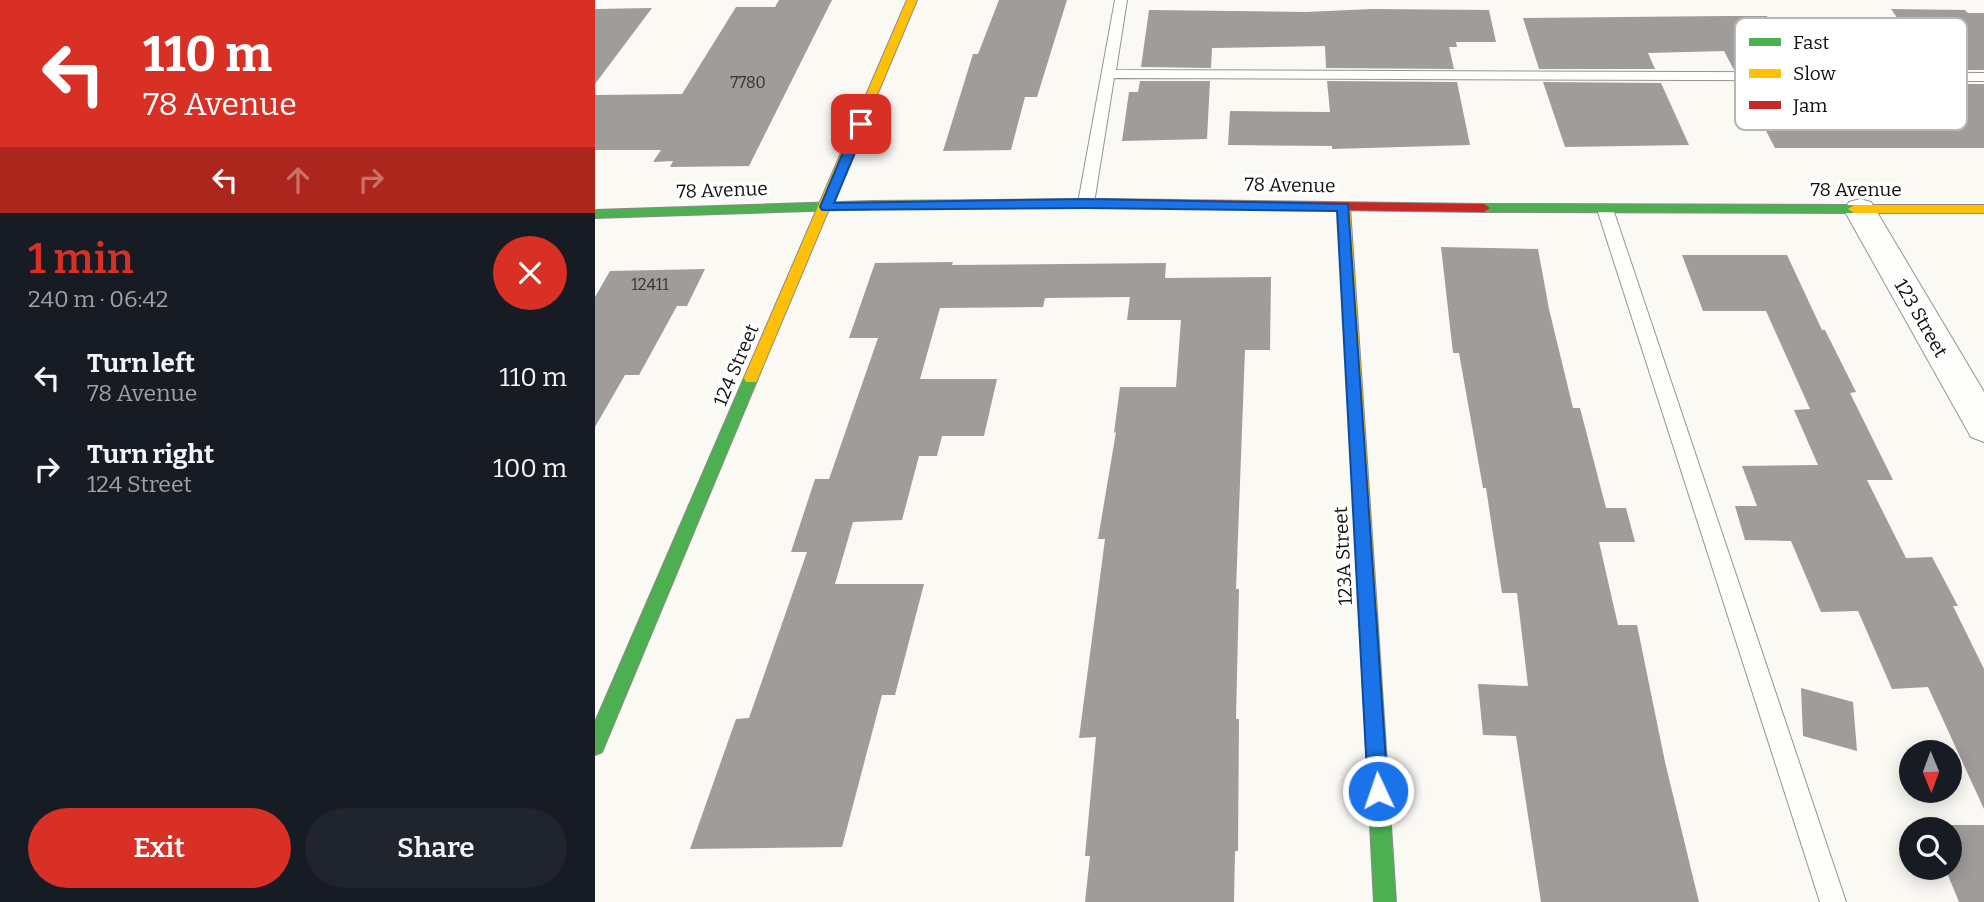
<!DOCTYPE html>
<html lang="en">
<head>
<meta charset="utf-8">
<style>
  :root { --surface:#171b24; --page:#20242c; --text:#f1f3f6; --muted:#9ea1a6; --accent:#d93025 }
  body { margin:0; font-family:Bitter,serif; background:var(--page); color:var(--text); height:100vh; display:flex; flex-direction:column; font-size:26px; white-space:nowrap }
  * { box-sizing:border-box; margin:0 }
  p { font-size:23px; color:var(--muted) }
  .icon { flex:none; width:38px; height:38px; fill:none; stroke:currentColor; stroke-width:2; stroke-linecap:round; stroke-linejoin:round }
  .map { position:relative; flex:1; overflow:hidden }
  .side { display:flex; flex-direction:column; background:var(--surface); width:595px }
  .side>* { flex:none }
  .top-card { background:#d93025; color:#fff; overflow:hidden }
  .needle { width:46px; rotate:179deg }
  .buttons { position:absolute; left:1304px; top:740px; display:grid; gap:14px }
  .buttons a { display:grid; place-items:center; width:63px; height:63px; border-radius:50%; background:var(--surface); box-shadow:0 4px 18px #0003; font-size:35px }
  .pin { position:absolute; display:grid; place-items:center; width:60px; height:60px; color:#fff; margin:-30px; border-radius:14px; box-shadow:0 4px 10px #0006 }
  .me { position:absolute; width:77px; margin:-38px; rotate:357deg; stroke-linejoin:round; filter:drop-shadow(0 0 5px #0008) }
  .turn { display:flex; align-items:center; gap:24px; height:147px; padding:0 28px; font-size:32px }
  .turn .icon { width:91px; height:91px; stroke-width:2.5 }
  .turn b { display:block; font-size:49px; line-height:60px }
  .lanes { display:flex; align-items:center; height:66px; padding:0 28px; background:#0003; justify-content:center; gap:35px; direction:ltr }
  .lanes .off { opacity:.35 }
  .round { display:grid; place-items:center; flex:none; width:74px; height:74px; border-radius:37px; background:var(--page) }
  .summary { display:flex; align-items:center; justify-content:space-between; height:119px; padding:0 28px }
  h1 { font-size:42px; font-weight:600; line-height:52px; color:var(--accent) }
  .action { display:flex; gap:14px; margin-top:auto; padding:14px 28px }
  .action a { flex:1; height:80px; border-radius:42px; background:var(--accent); color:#fff; font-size:28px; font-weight:600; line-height:80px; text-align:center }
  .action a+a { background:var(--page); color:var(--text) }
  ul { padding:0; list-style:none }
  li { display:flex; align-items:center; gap:21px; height:91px; padding:0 28px }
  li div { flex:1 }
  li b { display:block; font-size:26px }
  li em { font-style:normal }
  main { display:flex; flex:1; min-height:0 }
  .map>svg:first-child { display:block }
  .building { fill:#9f9c99 }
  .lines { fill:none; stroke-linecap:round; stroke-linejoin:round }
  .lane-casing { stroke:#959492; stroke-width:2 }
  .street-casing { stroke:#959492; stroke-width:2 }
  .fast-casing { stroke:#8c8b89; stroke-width:2 }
  .slow-casing { stroke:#8c8b89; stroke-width:2 }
  .jam-casing { stroke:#8c8b89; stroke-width:2 }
  .lane { fill:#fefefd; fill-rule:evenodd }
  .street { fill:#fefefd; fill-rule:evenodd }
  .fast { fill:#4caf50; fill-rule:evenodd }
  .slow { fill:#ffc107; fill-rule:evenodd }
  .jam { fill:#c62828; fill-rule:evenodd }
  .route { fill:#1a73e8; stroke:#114b97; stroke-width:2 }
  .labels { text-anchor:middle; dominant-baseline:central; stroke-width:7; stroke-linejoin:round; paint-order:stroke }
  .number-label { font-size:16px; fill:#333232 }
  .street-label { font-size:19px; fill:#0f0f0f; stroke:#fff }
  .key { fill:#fff; stroke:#b7b7b7; stroke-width:2 }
  .key-label { font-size:19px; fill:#0f0f0f }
</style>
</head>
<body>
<main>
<section class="side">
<div class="top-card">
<div class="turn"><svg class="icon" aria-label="left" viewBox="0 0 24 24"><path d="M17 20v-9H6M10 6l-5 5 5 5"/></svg><div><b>110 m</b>78 Avenue</div></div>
<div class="lanes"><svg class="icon" aria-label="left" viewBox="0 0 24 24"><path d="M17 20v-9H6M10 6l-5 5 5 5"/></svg><svg class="icon off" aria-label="ahead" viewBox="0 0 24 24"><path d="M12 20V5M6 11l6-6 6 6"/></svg><svg class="icon off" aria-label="right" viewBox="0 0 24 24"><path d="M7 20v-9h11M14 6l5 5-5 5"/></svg></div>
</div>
<div class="summary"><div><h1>1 min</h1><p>240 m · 06:42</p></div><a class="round" style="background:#d93025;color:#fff"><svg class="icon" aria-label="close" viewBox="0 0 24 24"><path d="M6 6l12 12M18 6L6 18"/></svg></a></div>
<ul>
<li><svg class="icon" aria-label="left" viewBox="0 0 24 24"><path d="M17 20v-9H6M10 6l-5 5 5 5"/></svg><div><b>Turn left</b><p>78 Avenue</p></div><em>110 m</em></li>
<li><svg class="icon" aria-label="right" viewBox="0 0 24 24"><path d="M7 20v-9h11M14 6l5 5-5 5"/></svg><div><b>Turn right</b><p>124 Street</p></div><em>100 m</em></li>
</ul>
<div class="action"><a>Exit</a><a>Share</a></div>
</section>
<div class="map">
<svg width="1389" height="902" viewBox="0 0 1389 902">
  <rect width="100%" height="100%" fill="#fbf9f4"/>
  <g class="building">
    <path d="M184,0h53l-83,166 -79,1 3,-6 -20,1 8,-12h-66v-55l87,-1 54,-87h39z"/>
    <path d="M404,0h68l-30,97h-12l-14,53 -68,1 30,-97h5z"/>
    <path d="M57,8l-57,76v-75z"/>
    <path d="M777,9l117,1 7,32h-40l1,5h-8l5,22 -128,-1 -1,-22 -113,2 -1,20 -70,-1 8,-57 157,2z"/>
    <path d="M1296,9l74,1 3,3h16v57h-250l-10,-19 -76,2 7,16h-116l-16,-51 202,-2h42l2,4 129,-1z"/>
    <path d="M545,81h70l-3,58 -85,2 7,-49h9z"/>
    <path d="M732,81l130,1 13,63 -138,4v-3l-104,-1 2,-34 100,1z"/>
    <path d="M948,82l118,1 28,62 -124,2z"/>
    <path d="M1146,83l243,1v64h-209z"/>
    <path d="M846,247l97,2 11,60 24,99h7l26,100h20l9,34h-36l19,83h19l28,137 34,140h-158l-25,-166 -33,-1 -5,-51 50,2 -11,-93h-15l-16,-105h-3l-24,-135h-6z"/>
    <path d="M1087,255h105l35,75h3l31,62 -6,1 43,87h-26l39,78 26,-1 26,49h-5l31,63v140l-56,-122 -36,2 -34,-78 -37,1 -30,-71 -46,-1 -10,-34h22l-15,-40 76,-1 -24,-55 16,-1 -44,-98h-63z"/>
    <path d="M358,262l-1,3 214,-2 -1,15 106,-1 -1,73h-25l-9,239h3l-3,130h3l-1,132h-3l-1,51h-149l5,-46h-5l11,-119 -17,1 26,-199h-7l18,-107 -2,1 6,-46h56l5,-67h-54l3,-23 -85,1 -2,9 -103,1 -20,71h77l-13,57h-42l-5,20h-18l-17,64 -49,2 -18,62h89l-29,111h-13l-40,152 -152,2 46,-130 13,-1 58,-166h-16l24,-73h14l49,-141h-29l26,-75z"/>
    <path d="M110,269l-18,37h-10l-38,69h-14l-30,52v-130l15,-26z"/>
    <path d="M1206,688l52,14 4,49 -54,-15z"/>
    <path d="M1333,825h56v77h-25l-14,-34h4v-38h-19z"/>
  </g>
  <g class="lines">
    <defs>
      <g id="lane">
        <path d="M520,0h12l-11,70 868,3v8l-870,-3 -20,125 -8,5 -8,-5z"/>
        <path d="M1010,204l8,5 233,693h-26l-223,-693z"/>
      </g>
      <path id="street" d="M1265,199l11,3 113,190v50l-13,-5 -127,-227 5,-8z"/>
      <g id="fast">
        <path d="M507,199l6,4 -6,4 -230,2 -277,9v-8l277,-9z"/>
        <path d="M889,204l370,1 6,4 -6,4 -370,-1 -6,-4z"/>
        <path d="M156,372l7,6 -156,374 -7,3v-33l149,-344z"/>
        <path d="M773,603l6,2 3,6 19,291h-22l-15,-291 3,-6z"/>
      </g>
      <g id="slow">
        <path d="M312,0h10l-159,378 -2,4h-10l-2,-4z"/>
        <path d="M749,203l6,4 27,404 -3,6 -6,2 -6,-2 -3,-6 -21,-404z"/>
        <path d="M1259,205h130v8h-130l-6,-4z"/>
      </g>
      <path id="jam" d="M507,199l382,5 6,4 -6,4 -382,-5 -6,-4z"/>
    </defs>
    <use href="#lane" class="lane-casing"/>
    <use href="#street" class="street-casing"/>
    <use href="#fast" class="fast-casing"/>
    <use href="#slow" class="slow-casing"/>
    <use href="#jam" class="jam-casing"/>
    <use href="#lane" class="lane"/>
    <use href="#street" class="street"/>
    <use href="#fast" class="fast"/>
    <use href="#slow" class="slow"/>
    <use href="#jam" class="jam"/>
  </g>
  <path class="route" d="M266,120l6,4 -33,79 252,-4 262,5 40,587 -3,7 -7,3 -7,-3 -3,-7 -31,-580 -251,-3 -264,2 -2,-3 35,-83z"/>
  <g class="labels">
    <g class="number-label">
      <text x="153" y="82">7780</text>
      <text x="55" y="284">12411</text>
    </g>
    <g class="street-label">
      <text transform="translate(695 185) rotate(1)">78 Avenue</text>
      <text x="1261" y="189">78 Avenue</text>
      <text transform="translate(127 190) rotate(-2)">78 Avenue</text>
      <text transform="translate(1326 318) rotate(60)">123 Street</text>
      <text transform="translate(141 365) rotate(-67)">124 Street</text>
      <text transform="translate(748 556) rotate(-93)">123A Street</text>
    </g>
  </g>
  <rect x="1140" y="18" width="232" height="112" rx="10" class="key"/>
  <rect x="1154" y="38" width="32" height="8" fill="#4caf50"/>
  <rect x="1154" y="69" width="32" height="9" fill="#ffc107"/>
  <rect x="1154" y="101" width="32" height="8" fill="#c62828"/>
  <g class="key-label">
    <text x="1198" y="49">Fast</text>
    <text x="1198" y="80">Slow</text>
    <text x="1198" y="112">Jam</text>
  </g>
</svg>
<div class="buttons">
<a><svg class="needle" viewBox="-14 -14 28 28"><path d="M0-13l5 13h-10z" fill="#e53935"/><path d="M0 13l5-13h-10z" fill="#9ea1a6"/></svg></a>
<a><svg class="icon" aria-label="search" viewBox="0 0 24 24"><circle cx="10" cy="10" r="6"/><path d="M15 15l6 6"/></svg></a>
</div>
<div class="pin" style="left:266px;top:124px;background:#d93025"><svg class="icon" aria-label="arrive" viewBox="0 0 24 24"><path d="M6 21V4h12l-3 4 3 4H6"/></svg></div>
<svg class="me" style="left:783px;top:791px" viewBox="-20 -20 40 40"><circle r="17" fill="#1a73e8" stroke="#fff" stroke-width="3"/><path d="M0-11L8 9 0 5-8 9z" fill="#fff"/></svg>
</div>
</main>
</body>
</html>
